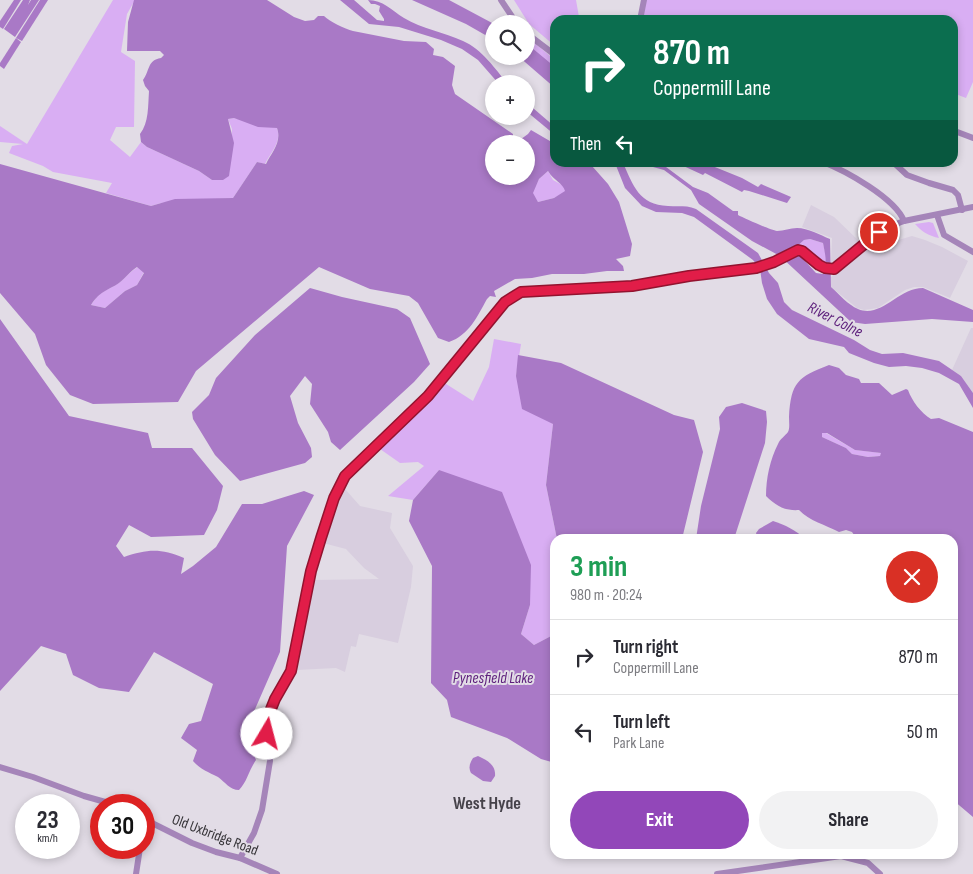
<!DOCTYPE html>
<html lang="en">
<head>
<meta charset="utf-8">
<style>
  :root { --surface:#fff; --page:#f2f2f3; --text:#2b2b33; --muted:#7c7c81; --line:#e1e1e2; --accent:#9247b9 }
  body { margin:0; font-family:"Sofia Sans Condensed",sans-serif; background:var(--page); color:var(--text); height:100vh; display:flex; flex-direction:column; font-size:19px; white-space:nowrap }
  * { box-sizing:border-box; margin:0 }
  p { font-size:16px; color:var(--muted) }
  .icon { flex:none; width:28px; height:28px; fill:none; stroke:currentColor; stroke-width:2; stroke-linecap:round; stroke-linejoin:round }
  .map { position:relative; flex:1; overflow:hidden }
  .sheet { position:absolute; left:550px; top:534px; width:408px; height:325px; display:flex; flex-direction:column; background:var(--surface); border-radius:15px; box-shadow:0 2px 8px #0003 }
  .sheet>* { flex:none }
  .hud { position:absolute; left:550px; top:15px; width:408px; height:152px; border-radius:15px; box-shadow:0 2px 8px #0003; background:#0b6e4f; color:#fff; overflow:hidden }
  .fabs { position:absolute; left:485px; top:15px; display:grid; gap:10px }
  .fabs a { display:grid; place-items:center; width:50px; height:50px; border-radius:50%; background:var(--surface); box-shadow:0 2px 8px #0003; font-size:25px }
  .speed { position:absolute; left:15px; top:794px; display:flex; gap:10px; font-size:25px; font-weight:700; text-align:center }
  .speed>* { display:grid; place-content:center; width:65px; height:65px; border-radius:50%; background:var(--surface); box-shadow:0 2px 8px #0003; line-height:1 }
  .speed small { font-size:12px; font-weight:400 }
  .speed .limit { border:8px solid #d22; background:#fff; color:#111 }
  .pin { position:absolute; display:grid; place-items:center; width:42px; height:42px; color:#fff; margin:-21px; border:2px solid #fff; border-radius:50%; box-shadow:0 1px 5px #0007 }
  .me { position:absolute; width:55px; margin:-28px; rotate:8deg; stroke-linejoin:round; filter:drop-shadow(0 0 4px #0008) }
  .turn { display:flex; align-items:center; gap:18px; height:105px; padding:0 20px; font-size:22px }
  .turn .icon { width:65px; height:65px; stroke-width:2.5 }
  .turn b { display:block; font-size:35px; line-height:42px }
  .then { display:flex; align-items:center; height:48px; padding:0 20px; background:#0003; gap:10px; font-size:19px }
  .round { display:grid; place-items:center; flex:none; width:52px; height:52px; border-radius:26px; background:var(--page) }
  .headline { display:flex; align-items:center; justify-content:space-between; height:85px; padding:0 20px }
  h1 { font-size:30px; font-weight:700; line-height:38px; color:#1e9e55 }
  .button { display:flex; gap:10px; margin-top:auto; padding:10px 20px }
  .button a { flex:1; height:58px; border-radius:30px; background:var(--accent); color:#fff; font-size:20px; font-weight:700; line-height:58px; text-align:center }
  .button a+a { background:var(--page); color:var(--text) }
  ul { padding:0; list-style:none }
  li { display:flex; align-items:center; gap:15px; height:75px; padding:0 20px; border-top:1px solid var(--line) }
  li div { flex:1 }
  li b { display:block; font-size:19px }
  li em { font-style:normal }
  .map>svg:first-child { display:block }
  .built { fill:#d8cedf }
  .green { fill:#d9aef3 }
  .water { fill:#a979c6; fill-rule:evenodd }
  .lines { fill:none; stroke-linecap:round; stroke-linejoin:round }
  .minor { stroke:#a585b9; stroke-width:6 }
  .route-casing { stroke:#92132f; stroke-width:12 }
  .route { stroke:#e11d48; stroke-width:9 }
  .labels { text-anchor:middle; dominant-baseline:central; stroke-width:4; stroke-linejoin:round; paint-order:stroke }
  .street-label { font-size:15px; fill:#353337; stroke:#e2dce6 }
  .water-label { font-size:16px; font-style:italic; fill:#5d1f7c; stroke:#e2dce6 }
  .quarter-label { font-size:18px; font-weight:bold; fill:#46424a; stroke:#e2dce6 }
</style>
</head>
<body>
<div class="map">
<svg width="973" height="874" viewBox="0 0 973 874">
  <rect width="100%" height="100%" fill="#e2dce6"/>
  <g class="built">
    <path d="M811,205l23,12 26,25 -20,23 -9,-1 1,-26 -30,-11z"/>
    <path d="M880,236l9,10 6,-5 17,-5 13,4 17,7 26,14 -18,37 -27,-11h-9l-9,3 -27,18 -14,2 -7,-2 -26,-21v-10z"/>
    <path d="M971,328h2v65l-12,-17 -9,-6z"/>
    <path d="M345,489l15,17 32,7 -2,15 23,38 -2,21 -13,56 -39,-9 -3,13 -5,-1 -6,26 -9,-4 -39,2 17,-90 65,-1 -15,-11 -18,-19 -23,-6 3,-17z"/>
  </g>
  <g class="green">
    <path d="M113,0h22l-8,14 -6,38 14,9 -1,66h-18l-6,13 20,17 11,-15 6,5 52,24 13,9 17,-5 3,-46 -4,-10 6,-1 43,10c5,14 -6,24 -12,36l-8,-2 -24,36 -72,5 -10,3 -45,-13 6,-10 -59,-11 -10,-6 -34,-13 3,-7 11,-2 -23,-2v-16l27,18z"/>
    <path d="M514,0h62l3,17 -2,3h-22v26l-26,-22z"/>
    <path d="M642,0h331v82l-7,16 -13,-5 -1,-73h-313z"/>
    <path d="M526,36l29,24v24l-29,-28z"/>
    <path d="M548,171l5,9 11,6 2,6 -12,6 -16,4 -6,-9 7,-14z"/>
    <path d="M929,222l4,1 6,15c-10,-2 -17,-6 -24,-14z"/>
    <path d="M810,239l13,4 3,13v9l-23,-17 -6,-2 7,-6z"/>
    <path d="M138,267l6,5 -7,13 -12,6 -20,17 -14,-3c11,-16 14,-13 28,-22 7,-5 10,-11 19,-16z"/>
    <path d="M494,339l27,5 -5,32 37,48 -7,61 11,54h-2v91l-2,5 -19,10 -13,-11 9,-29 -91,-135 -26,30 -25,-4 36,-30 -6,-4 -18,1 -20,-14 63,-67 30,19 16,-34z"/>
    <path d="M822,433h4l29,17 27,3 -2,3 -12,1 -16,-3 -6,-6 -24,-11z"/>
  </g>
  <g class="water">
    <path d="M14,0h7l-18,29 -3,-2v-6z"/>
    <path d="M23,0h7l-2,5 3,-5h8l-24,37 -11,-8z"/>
    <path d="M40,0h8l-26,41 -6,-3z"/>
    <path d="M134,0h133l27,17 11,4 9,-1 4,-4h6c5,5 21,13 29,15l51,10 22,1 8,7 -1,6 10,2 12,9 -3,19 3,9 58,40v5l4,3 11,-8 3,-4 24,14v18l32,1 5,3 16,18 11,18 13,42 -2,12 -14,3 7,7 1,5h-17l-23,3h-32l-20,4 -17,1 -21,12 2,6 -6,-1 -3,3c-10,18 -18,36 -38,43l-11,-4 -20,-35 -9,-7 -39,-7 -51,-22 -123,104 -18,31 -85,2 -23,-9 -24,-30 -11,-31 -35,-41v-129l151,42 24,-7 58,-1 24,-36 9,2c6,-12 16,-22 11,-36l-19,-1 -24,-9 -6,1 6,24 -5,33 -6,4h-11l-13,-9 -52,-24 -6,-5 -1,-8c9,-11 8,-29 9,-43l-4,-5 -2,-6c7,-9 4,-20 18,-22l3,-3 -4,-4h-33l1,-29zM494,144h32v32h-32zM548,171c6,10 15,12 17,20l-11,7 -16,4 -5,-9 6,-14zM137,267l7,6 -7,12 -12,6 -20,17 -14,-3c9,-14 16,-14 28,-22 7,-5 10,-11 18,-16z"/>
    <path d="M340,0h14l23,20 7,1v-2l-5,-8 1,-5 -5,-2h-4l-3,-4c15,0 23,10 36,18 18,11 40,14 59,23 19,8 32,28 45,43h-9l-21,-24 -16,-11 -21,-9 -42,-13 -30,-3z"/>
    <path d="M412,0h37l45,24v16l-28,-16z"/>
    <path d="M16,38l5,4 -17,27 -4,-3v-3z"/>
    <path d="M526,43l29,24v21l-37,-32h8z"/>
    <path d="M526,102l29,25v8l-29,-24z"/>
    <path d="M615,163h8c10,22 16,42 45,43 10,1 19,-1 28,3l62,44 11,20 9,10 6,19 8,8 62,30 16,10 12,4 21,-1 36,8 22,15 12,17v15l-14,-24 -20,-11 -17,-5 -16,-2 -17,1 -15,-4 -25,-10 -5,-6 -35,-8 -32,-25 -10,-15 -5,-16 -2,-14 -7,-9 -59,-43 -12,-4 -26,-1 -14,-6 -17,-18z"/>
    <path d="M647,163h17l2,4 27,20 15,6 25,18h5v4c6,3 32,15 39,16 7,0 13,-3 20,-3 11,0 23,7 33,11l1,48c8,7 17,18 27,22 23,10 40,-21 65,-21l50,22v12l-41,-3 -67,5 -14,-2 -71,-66 -28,-15 -53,-37 -8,-14 -27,-20 -11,-3zM810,239l13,4c2,10 5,22 0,31l-7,-1 -22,-24 10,-9z"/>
    <path d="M677,163h28l37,15 16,9 3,-3 30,13 -4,6 -38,-12 -5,-1 -2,2 -37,-19 -2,2z"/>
    <path d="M310,288l32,9 55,12 13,9 20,46 -16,18 -74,68 -9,-8 -3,-10 -18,-28 2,-20 -7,-8 -15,20 8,27 13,25 1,9 -7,6 -65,18 -25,-26 -22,-36 -1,-7 17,-17 7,-17 39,-43z"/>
    <path d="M0,319l69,97 79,17 4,15h40l31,38 -6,24 -13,25 -53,2 -22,-12 -13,21 8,11c23,-8 37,-9 60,1l-3,16 12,-8 23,-19 26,-43h20l42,-13 10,4 -27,51 -7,106 -35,80 11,28c-7,10 -9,22 -17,30 -9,0 -14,-8 -21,-13 -10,-5 -18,-8 -25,-16l4,-11 -16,-12 8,-14 12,-3 12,-37 -59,-32 -25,40 -30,-4 -26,-13 -7,-21 -25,-8 -41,45z"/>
    <path d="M518,355l43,8 113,52 20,5 9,32 -21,87h-125l-11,-54 7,-61 -31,-15 -6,-33z"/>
    <path d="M829,365l10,3 7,7 13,4 2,4h18l13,12 14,-6 2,1c4,11 13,23 23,29l8,-1 34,14v385l-20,-17 -1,-261h-95l-5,-7 -6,-2 -7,2c-13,-7 -30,-11 -40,-22 -14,1 -23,-4 -33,-14 0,-18 4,-36 12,-52 2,-5 7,-8 10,-12 2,-4 1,-10 1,-15 2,-35 9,-40 40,-52zM827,433l28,17 26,3 -1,3 -12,1 -16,-3 -6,-6 -24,-11v-4z"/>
    <path d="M742,403l24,8 1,11 -2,21 -31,96h-38l5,-33 19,-77 -1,-12 7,-10z"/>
    <path d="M439,470l63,22 29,73 -1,40 -9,29 13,11 19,-10 2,-5v133l-14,-4 -34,-21 -56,-21 -4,-17 -16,-17 1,-117 -23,-45 4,-21z"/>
    <path d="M773,521c12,4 23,9 32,18h-47l-2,-6 3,-4z"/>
    <path d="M478,756c9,4 18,9 17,20l-4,6 -8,-1 -12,-8c-3,-6 -1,-10 2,-15z"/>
  </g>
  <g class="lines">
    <g class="minor">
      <path d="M501,0l16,24"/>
      <path d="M640,20l4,-20"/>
      <path d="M526,33l29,22"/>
      <path d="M952,130l21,8"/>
      <path d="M823,162c23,9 72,36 81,59"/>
      <path d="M893,162l14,13 22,8 24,7 5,5 4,15"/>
      <path d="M937,215l7,20 29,17"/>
      <path d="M0,767l33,10 51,19 32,9"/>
      <path d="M144,819l48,24 24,9 24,6 37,16"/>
      <path d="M240,858l14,-25 8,-23 8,-49 -3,-39 8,-23 16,-28 20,-100 23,-73 11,-22 83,-81 77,-93 16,-10 111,-6 57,-10 67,-8 18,-6 24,-12 4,1 22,16 10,2 9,-6 30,-27 15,-9 16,-6 69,-14"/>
      <path d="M136,874l4,-26"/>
      <path d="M717,874l124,-18 27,7 12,11"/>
    </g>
  </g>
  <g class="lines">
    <defs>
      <path id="route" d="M267,734v-12l4,-13 4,-10 16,-28 20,-100 10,-33 13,-40 11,-22 83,-80 77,-94 16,-10 111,-6 57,-10 67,-8 18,-6 24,-12 4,1 17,14 6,3 9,1 45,-37"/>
    </defs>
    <use href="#route" class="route-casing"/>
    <use href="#route" class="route"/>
  </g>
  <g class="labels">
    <g class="street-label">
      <text transform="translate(215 835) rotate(21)">Old Uxbridge Road</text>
    </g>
    <g class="water-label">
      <text transform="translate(835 320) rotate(27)">River Colne</text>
      <text x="493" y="678">Pynesfield Lake</text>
    </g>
    <g class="quarter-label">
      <text x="487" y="803">West Hyde</text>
    </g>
  </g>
</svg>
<div class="fabs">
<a><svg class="icon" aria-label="search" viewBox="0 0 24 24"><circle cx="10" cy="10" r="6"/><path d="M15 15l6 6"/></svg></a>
<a>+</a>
<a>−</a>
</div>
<div class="speed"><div>23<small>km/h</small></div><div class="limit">30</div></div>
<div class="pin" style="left:879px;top:232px;background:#d93025"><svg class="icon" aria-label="arrive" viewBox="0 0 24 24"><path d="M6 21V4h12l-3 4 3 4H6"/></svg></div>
<svg class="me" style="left:267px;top:734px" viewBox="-20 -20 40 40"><circle r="19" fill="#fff"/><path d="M0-13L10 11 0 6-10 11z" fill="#e11d48"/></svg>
<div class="hud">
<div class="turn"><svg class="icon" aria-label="right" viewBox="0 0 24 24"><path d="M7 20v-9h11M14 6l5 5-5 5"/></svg><div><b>870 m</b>Coppermill Lane</div></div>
<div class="then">Then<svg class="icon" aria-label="left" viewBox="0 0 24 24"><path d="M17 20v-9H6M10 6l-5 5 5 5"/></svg></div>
</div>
<section class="sheet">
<div class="headline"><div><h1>3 min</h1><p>980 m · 20:24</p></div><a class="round" style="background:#d93025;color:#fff"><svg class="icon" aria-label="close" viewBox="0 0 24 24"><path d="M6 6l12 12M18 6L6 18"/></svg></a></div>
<ul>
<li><svg class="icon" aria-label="right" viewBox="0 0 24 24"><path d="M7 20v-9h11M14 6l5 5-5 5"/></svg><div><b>Turn right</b><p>Coppermill Lane</p></div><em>870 m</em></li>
<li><svg class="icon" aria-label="left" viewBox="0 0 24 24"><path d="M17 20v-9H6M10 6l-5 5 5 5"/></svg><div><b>Turn left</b><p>Park Lane</p></div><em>50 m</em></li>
</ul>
<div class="button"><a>Exit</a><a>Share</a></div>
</section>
</div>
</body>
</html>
